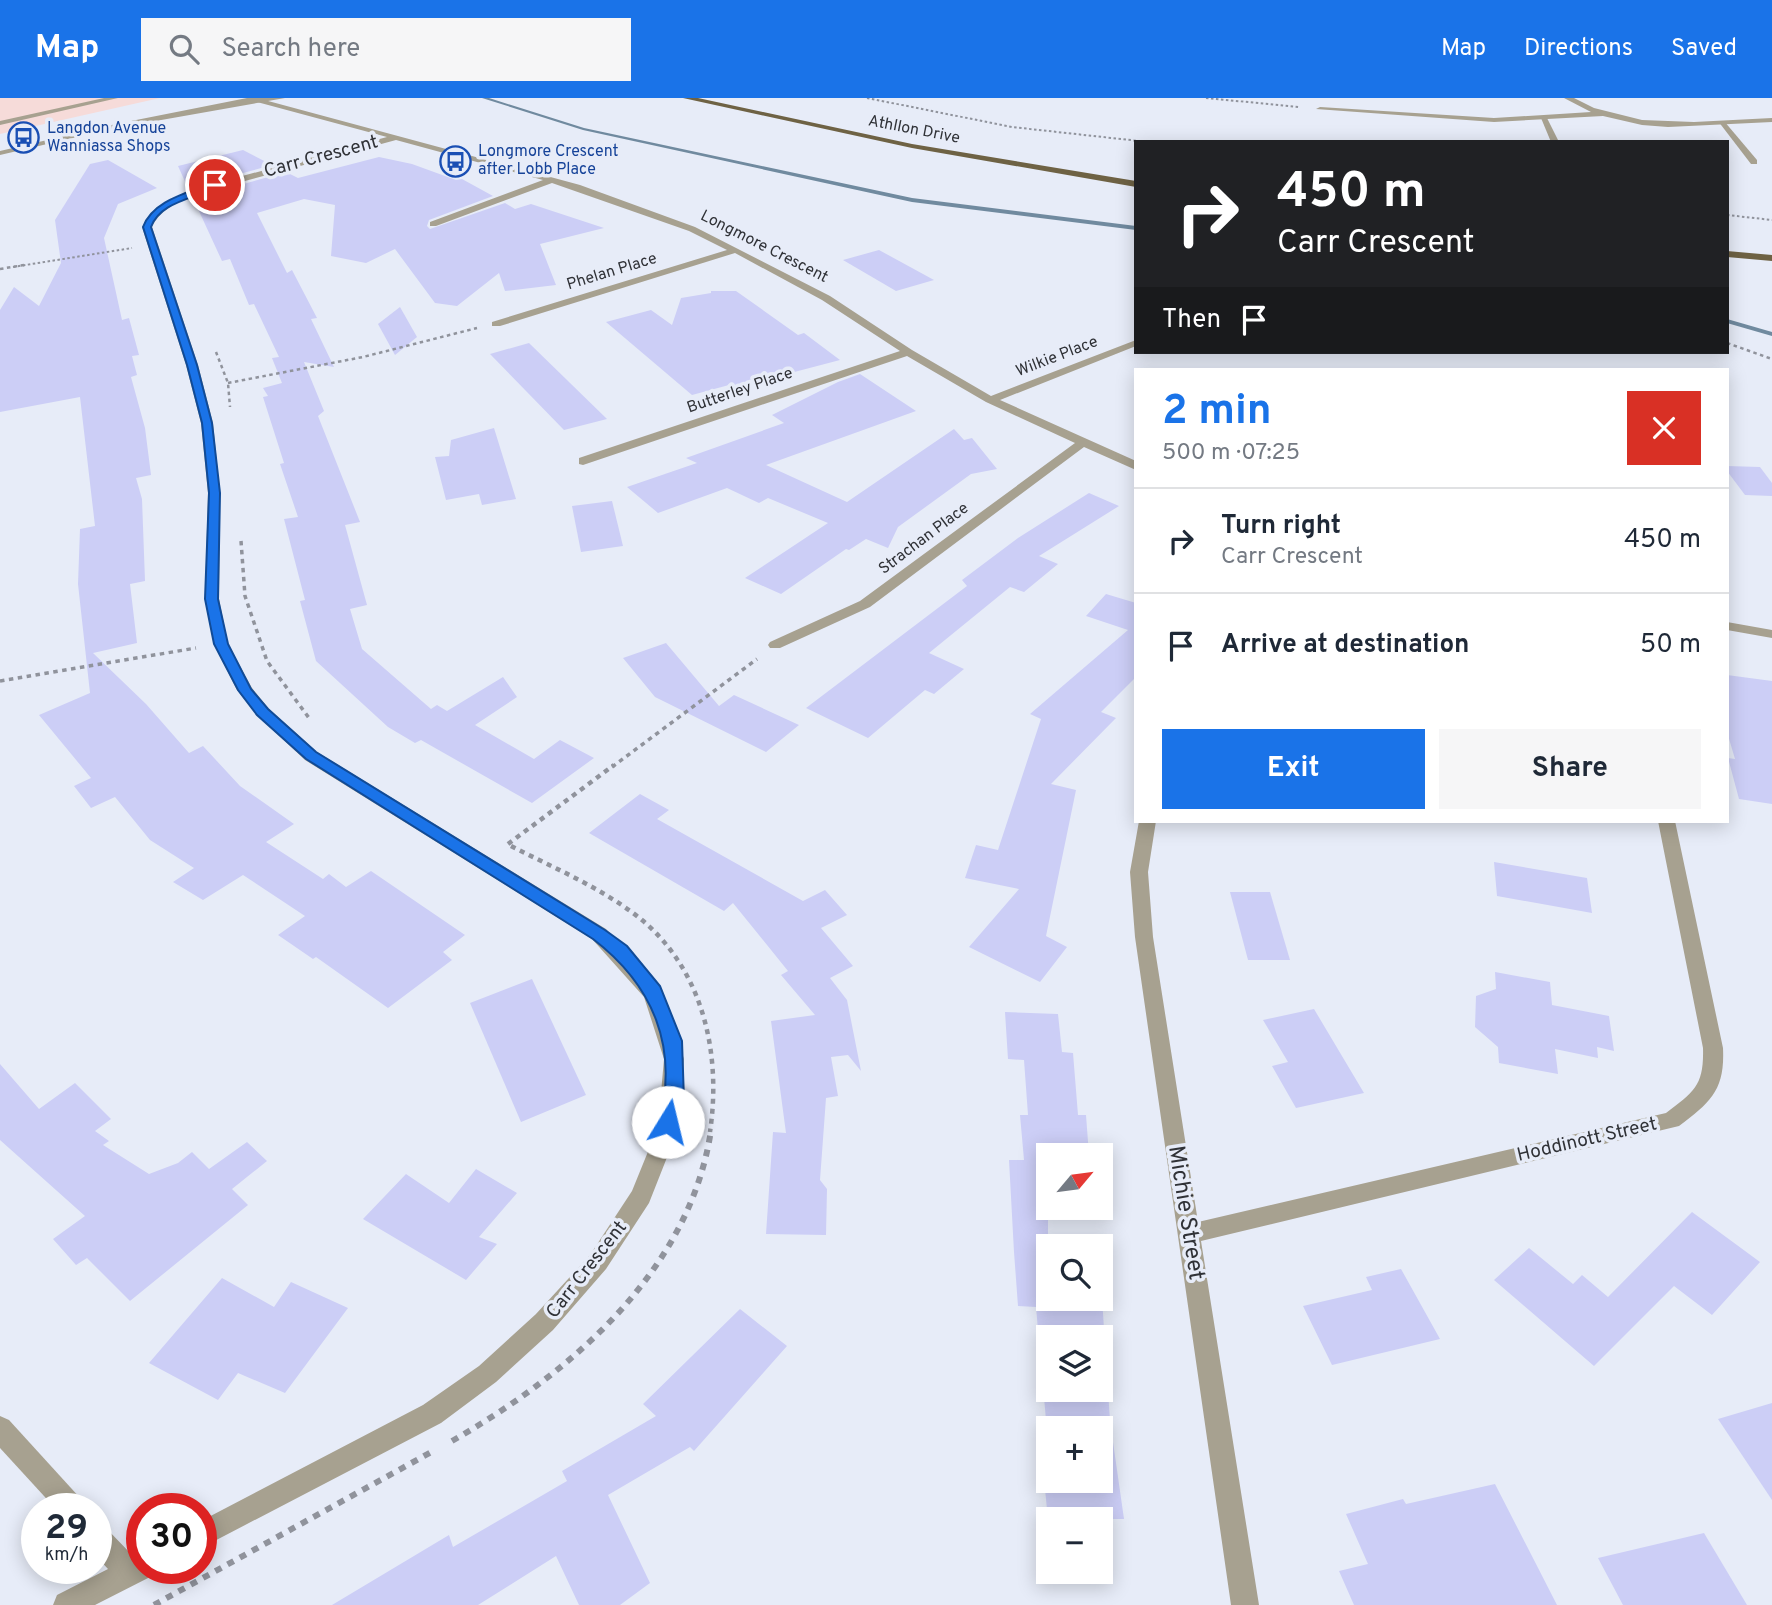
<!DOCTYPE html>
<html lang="en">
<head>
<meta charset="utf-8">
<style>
  :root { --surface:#fff; --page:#f6f6f7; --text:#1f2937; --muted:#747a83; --line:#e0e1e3; --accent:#1a73e8 }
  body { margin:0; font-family:Overpass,sans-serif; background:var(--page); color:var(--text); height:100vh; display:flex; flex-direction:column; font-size:26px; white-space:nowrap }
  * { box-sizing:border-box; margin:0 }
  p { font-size:23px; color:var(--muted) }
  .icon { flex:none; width:38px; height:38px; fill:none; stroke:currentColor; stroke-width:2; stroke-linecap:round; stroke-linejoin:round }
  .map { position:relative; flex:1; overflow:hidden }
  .side { position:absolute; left:1134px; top:270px; width:595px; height:455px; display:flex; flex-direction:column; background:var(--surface); border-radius:0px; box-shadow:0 4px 18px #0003 }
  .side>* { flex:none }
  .banner { position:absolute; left:1134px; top:42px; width:595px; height:214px; border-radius:0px; box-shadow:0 4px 18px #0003; background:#202124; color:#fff; overflow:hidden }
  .needle { width:46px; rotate:61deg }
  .buttons { position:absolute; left:1036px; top:1045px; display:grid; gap:14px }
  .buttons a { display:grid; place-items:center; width:77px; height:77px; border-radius:0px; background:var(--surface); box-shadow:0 4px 18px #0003; font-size:35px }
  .speed { position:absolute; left:21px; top:1395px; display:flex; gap:14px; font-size:35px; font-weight:700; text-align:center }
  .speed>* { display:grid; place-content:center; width:91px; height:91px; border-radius:50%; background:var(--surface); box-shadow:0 4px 18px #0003; line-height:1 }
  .speed small { font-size:18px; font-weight:400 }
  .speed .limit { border:10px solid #d22; background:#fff; color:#111 }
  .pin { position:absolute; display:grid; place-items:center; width:60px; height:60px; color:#fff; margin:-30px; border:4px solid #fff; border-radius:50%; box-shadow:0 2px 7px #0007 }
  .me { position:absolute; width:77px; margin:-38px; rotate:9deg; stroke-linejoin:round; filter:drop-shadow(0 0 5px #0008) }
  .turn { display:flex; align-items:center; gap:24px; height:147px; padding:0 28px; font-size:32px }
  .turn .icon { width:91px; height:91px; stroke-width:2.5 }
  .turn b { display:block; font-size:49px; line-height:60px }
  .then { display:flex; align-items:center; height:66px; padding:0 28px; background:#0003; gap:14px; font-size:26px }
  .round { display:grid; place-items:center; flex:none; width:74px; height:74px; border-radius:0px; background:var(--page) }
  .headline { display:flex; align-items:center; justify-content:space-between; height:119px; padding:0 28px }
  h1 { font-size:42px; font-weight:700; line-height:52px; color:var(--accent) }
  .button { display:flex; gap:14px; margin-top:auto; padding:14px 28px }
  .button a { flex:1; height:80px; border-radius:0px; background:var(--accent); color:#fff; font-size:28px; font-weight:700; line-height:80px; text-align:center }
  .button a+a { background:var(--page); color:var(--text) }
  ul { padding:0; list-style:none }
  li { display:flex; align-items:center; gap:21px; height:105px; padding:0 28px; border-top:2px solid var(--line) }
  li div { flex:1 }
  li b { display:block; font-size:26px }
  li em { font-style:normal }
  header { display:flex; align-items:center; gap:42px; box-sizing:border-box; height:98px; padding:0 35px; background:var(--accent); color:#fff }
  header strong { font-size:33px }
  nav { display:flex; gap:38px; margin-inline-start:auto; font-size:24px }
  .search { width:490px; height:63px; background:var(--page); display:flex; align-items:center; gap:18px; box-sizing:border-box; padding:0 24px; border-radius:0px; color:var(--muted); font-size:26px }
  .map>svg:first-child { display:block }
  .commercial { fill:#f6dbd9 }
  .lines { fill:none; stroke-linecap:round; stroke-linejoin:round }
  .stream { fill:#708a9f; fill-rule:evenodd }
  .building { fill:#cccef6; fill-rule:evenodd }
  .path-far4 { stroke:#90939c; stroke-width:2; stroke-dasharray:2.5 2.5; stroke-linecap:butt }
  .path-far3 { stroke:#90939c; stroke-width:2.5; stroke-dasharray:3.5 3.5; stroke-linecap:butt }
  .path-far2 { stroke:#90939c; stroke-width:3.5; stroke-dasharray:4.5 4.5; stroke-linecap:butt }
  .path-far1 { stroke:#90939c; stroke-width:4.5; stroke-dasharray:5 5; stroke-linecap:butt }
  .path { stroke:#90939c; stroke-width:6; stroke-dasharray:7 7; stroke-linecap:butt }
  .service { fill:#a7a190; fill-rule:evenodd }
  .minor { fill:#a7a190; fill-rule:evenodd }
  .tertiary { fill:#a7a190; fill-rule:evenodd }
  .primary { fill:#6e6244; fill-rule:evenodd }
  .route { fill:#1a73e8; stroke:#114b97; stroke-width:2 }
  .labels { text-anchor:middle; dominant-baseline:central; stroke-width:7; stroke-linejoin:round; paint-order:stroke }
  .far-transit-label { font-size:16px; fill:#164399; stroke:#e7ecf8; text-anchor:start }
  .far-street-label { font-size:16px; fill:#303237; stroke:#e7ecf8 }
  .street-label { font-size:19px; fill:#303237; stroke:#e7ecf8 }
  .near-street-label { font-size:23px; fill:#303237; stroke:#e7ecf8 }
</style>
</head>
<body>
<header>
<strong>Map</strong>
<div class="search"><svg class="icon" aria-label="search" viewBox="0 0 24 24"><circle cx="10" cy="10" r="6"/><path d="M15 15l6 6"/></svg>Search here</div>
<nav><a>Map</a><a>Directions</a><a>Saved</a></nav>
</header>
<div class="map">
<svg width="1772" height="1507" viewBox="0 0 1772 1507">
  <rect width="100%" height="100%" fill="#e7ecf8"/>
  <path class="commercial" d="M0,0h160l-160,36z"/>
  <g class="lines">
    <g class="stream">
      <path d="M482,0h7l95,30 328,70 224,28v4l-224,-28 -329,-72z"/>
      <path d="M1727,221l45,13v4l-45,-13z"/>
    </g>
  </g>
  <g class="building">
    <path d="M243,52l29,15 -84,23 -10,-22z"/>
    <path d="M379,59l33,7 44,16 6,-1 31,17 -64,24 -2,6 3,3 75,-26 10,6 16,-5 73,24 -64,16 16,41 -51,6 -6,-18 -42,33 -22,-3 -40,-54 -29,14 -35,-7 4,-51 -31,-6 -47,14 30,60 5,-3 25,48 -6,1 23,48 -30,-5 20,49 -6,5 42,106 -15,3 22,80 -17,4 12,40 69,60 6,-4 10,6 56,-34 14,20 -42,28 59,34 26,-19 34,18 -62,45 -111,-63 -6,3 -27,-16 -72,-66 -16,-60 5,-1 -21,-81 14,-2 -18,-53 4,-1 -21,-66 5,-1 -5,-8 19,-5 -10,-25 7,-1 -25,-53 -5,1 -19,-46 -8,2 -29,-63 93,-26 12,6z"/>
    <path d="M108,62l49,28 -39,16 -14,34 18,82 7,-2 10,37 -7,1 5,19 -6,2 14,51 6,47 -15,3 6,21 3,82 -15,3 7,59 -44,10 53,51 43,49 14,-7 37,40 54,38 -28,18 57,37 6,-5 17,13 25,-16 94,64 -22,17 9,8 -64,48 -72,-51 -3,2 -35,-24 27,-19 -62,-41 -40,25 -30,-18 21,-14 -44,-28 -35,-43 -24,11 -17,-22 17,-8 -52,-63 51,-22 -12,-109 2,-55 15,-3 -15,-129 -80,15v-102l14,-23 25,19 22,-43 -6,-43 35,-56z"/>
    <path d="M879,152l55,30 -38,11 -53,-31z"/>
    <path d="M711,193h25l62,44 6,-2 36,27 -107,28 -4,-3 -37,10 -86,-73 45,-12 21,15 9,-27 30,-5z"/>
    <path d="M400,209l17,30 -22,18 -17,-31z"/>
    <path d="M529,245l78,76 -43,11 -74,-76z"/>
    <path d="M860,276l56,37 -150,54 81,37 107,-73 10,11 8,-2 25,31 -26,5 -73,53 -10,21 -22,-9 -17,11 -3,-1 -65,45 -36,-16 83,-55 -60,-25 -9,5 -32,-15 -69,25 -31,-26 70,-24 -11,-5 98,-35 -12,-8 66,-33z"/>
    <path d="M494,330l22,71 -34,6 -3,-11 -33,6 -11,-43 14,-1 2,-16z"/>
    <path d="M1727,368l33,1 12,16v13l-27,-1 -18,-24z"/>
    <path d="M1089,395l30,13 -80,50 19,8 -34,28 -14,-5 -81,66 35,16 -30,25 -9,-4 -57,48 -62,-30 161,-122 -5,-6 56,-42z"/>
    <path d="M612,403l11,45 -42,6 -9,-46z"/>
    <path d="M1106,496l30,9v74l-35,35 15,6 -65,66 25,6 -30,146 21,11 -27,35 -71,-35 50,-58 -54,-11 11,-33 22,5 43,-131 -11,-5 98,-84 -42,-14z"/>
    <path d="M666,545l53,63 15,-11 65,30 -33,27 -111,-55 -32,-39z"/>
    <path d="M1727,577l45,6v123l-33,-5 -11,-41 7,1 -8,-27z"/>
    <path d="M640,696l29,16 -12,9 146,82 22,-11 22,25 -26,13 32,38 -23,12 17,22 14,71 -13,-16 -17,2 7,39 -12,2 -6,82 7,9 -1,46 -60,-1 7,-102 13,1 -15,-112 44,-6 -34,-40 7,-4 -55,-68 -9,8 -135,-78z"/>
    <path d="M1494,764l93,16 5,35 -95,-17z"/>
    <path d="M1230,794h40l20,68h-42z"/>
    <path d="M1495,874l55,10 2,23 57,11 5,35 -17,-4 1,11 -43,-9 3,25 -59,-11 -1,-16 -23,-20 1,-31 20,-7z"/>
    <path d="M532,881l54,116 -65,27 -51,-119z"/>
    <path d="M1314,911l50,84 -68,15 -24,-42 16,-4 -25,-42z"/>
    <path d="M1005,914l53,2 4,38 11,1 5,62h8l3,40h-41v53h26l1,12 -27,-1v79h54l8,123 14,98h-76l-10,-99h8l-10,-113 -18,-1 -4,-54 -5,-92h15l-4,-45h8l-4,-55 -16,-1zM1048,1239h53v53h-53zM1048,1330h53v52h-53z"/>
    <path d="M0,966l39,45 36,-26 36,36 -16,12 14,10 -6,4 46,29 29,-11 14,-11 17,17 38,-27 20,19 -35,28 16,16 -118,96 -43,-43 -11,7 -23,-26 32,-23 -85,-76z"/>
    <path d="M476,1071l41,24 -38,44 18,7 -31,36 -103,-61 43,-45 43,29z"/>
    <path d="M1692,1114l68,50 -48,53 -38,-29 -80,80 -100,-86 35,-32 44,36 9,-9 26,22z"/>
    <path d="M1401,1171l39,70 -108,26 -29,-59 69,-16 -6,-13z"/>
    <path d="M222,1180l52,29 17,-25 57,26 -63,85 -47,-20 -20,27 -69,-37z"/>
    <path d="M740,1211l47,37 -93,105 -4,-4 -82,48 42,88 -30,22h-41l-23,-49 -78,49h-146l117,-70 4,12 114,-66 -5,-10 94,-55 -13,-12z"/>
    <path d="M1772,1305v97l-54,-81z"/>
    <path d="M1495,1386l62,121h-203l-15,-34 29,-7 -22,-50 57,-15 3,5z"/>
    <path d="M1704,1435l43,72h-124l-25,-47z"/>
  </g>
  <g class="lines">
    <g class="path-far4">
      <path d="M867,0l145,29 136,15"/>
      <path d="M1206,0l93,9"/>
      <path d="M1727,117l45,5"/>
      <path d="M13,169l119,-19"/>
    </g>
    <g class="path-far3">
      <path d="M0,171l24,-4"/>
      <path d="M1727,245l45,16"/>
      <path d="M216,254l12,31 2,24"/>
      <path d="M228,285l135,-26 114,-29"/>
    </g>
    <g class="path-far2">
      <path d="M241,443l4,55 22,65 42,57"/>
      <path d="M0,583l196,-33"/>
      <path d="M612,669l145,-108"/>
    </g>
    <g class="path-far1">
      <path d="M508,746l106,-79"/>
      <path d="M511,748c41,21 84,39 122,67 69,51 89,138 77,219"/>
    </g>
    <g class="path">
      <path d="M452,1343c117,-67 238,-169 259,-311"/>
      <path d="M154,1507l281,-155"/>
    </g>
    <g class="service">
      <path d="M104,0h14l-118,27v-4z"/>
      <path d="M1541,20h6l12,24h-8z"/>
      <path d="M1718,23h6l33,39v4h-6z"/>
    </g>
    <g class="minor">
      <path d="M257,0l323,87 115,42 135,69 82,54 79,46 145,-56v6l-136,54 136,61v9l-52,-23 -214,160 -90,41h-10l-2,-3 2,-3 90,-41 215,-158 -89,-41 -79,-46 -324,109 -4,-1v-6l321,-107 -78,-51 -87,-47 -235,73h-8v-4l235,-72 -38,-19 -137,-48 -116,43h-6v-4l113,-42 -147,-40 -203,55c-17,8 -33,15 -41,32l46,138 15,58 7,70 -1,106 9,45 24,44 17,21 48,43 289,177 54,59 24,71 -5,68 -30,76 -43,66 -53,61 -57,52 -55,41 -240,125v-27l222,-116 56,-39 57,-52 54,-59 42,-64 26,-64 6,-68 -20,-62 -52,-58 -287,-179 -48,-45 -20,-25 -23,-46 -9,-45 3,-106 -7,-70 -15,-58 -44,-138 14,-19 31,-17 200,-54 -130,-35z"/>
      <path d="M1564,0h10l20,10 48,12 52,2 78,-4v4l-104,5 -26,-2 -39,-9 -109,6 -178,-13 4,-2 174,11 97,-6z"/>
      <path d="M1727,524l45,8v8l-45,-8z"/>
      <path d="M1139,723h17l-8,51 5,65 45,285 468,-109c29,-22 38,-28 37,-65l-45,-227h17l48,227c2,42 -12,54 -44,78l-478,115 58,364h-28l-96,-668 -5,-65z"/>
      <path d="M0,1318l9,4 72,79 4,9h-30l-55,-60z"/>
      <path d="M96,1425l9,4 28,29 9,-3v15h13l-3,8 -57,29h-42l4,-10 51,-26 -12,-13z"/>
    </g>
    <path class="tertiary" d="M285,0l-169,30 -116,27v-4l116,-27 131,-26z"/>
    <g class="primary">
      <path d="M683,0h15l214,46 224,37v6l-224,-39z"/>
      <path d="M1727,153l45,4v6l-45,-4z"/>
    </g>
  </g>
  <path class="route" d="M212,85l7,2c-21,14 -58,15 -68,42l46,138 15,58 8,70 -2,106 10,45 23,45 17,20 48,43 289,178 22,16 33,40 22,55 2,59 -9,27 -7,3 -6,-3 -3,-5c20,-75 -6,-137 -66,-183l-287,-180 -49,-44 -19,-25 -24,-46 -9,-45 4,-106 -7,-70 -15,-58 -44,-138c10,-27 45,-34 69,-44z"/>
  <defs>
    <symbol id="bus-ring" viewBox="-11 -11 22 22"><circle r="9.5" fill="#e7ecf8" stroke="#1a4fb4" stroke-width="1.5"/><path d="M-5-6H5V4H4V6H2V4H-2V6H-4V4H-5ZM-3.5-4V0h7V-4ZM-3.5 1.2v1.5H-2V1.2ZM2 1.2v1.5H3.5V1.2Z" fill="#1a4fb4"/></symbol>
  </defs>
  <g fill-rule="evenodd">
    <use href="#bus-ring" x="6" y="22" width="35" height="35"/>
    <use href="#bus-ring" x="438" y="46" width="35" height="35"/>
  </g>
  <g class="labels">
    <g class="far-transit-label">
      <text x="47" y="31">Langdon Avenue<tspan x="47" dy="18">Wanniassa Shops</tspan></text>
      <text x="478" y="54">Longmore Crescent<tspan x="478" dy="18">after Lobb Place</tspan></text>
    </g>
    <g class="far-street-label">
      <text transform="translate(914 32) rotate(11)">Athllon Drive</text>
      <text transform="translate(764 149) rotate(27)">Longmore Crescent</text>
      <text transform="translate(612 174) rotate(-17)">Phelan Place</text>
      <text transform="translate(1057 259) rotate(-21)">Wilkie Place</text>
      <text transform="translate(740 293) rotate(-19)">Butterley Place</text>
      <text transform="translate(924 441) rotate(-37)">Strachan Place</text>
    </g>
    <g class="street-label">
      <text transform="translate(321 59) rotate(-15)">Carr Crescent</text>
      <text transform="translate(1587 1042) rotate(-13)">Hoddinott Street</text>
      <text transform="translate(587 1172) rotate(-52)">Carr Crescent</text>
    </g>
    <g class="near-street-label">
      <text transform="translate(1185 1115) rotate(81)">Michie Street</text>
    </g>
  </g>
</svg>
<div class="buttons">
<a><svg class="needle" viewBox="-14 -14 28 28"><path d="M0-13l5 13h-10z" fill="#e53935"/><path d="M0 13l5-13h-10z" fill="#747a83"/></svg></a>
<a><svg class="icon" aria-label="search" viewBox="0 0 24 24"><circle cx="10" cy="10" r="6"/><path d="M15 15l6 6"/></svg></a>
<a><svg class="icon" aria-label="layers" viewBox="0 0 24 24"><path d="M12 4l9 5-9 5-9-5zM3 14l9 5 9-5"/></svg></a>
<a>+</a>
<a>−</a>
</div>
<div class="speed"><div>29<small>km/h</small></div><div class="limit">30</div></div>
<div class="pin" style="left:215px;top:87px;background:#d93025"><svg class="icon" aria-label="arrive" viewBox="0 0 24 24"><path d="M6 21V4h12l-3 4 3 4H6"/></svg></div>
<svg class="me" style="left:668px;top:1024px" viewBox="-20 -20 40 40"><circle r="19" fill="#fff"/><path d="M0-13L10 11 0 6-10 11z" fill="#1a73e8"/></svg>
<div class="banner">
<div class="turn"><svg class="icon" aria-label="right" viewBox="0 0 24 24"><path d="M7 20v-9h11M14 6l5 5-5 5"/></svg><div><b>450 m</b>Carr Crescent</div></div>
<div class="then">Then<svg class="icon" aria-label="arrive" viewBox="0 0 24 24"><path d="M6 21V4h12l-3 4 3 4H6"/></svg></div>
</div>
<section class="side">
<div class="headline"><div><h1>2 min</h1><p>500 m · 07:25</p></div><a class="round" style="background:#d93025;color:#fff"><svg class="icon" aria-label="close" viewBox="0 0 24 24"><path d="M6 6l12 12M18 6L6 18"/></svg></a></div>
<ul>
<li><svg class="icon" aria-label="right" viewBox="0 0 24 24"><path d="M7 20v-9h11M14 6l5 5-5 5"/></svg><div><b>Turn right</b><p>Carr Crescent</p></div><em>450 m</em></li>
<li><svg class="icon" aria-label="arrive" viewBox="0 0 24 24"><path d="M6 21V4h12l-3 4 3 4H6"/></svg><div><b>Arrive at destination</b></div><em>50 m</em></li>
</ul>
<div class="button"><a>Exit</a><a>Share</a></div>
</section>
</div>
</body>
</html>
